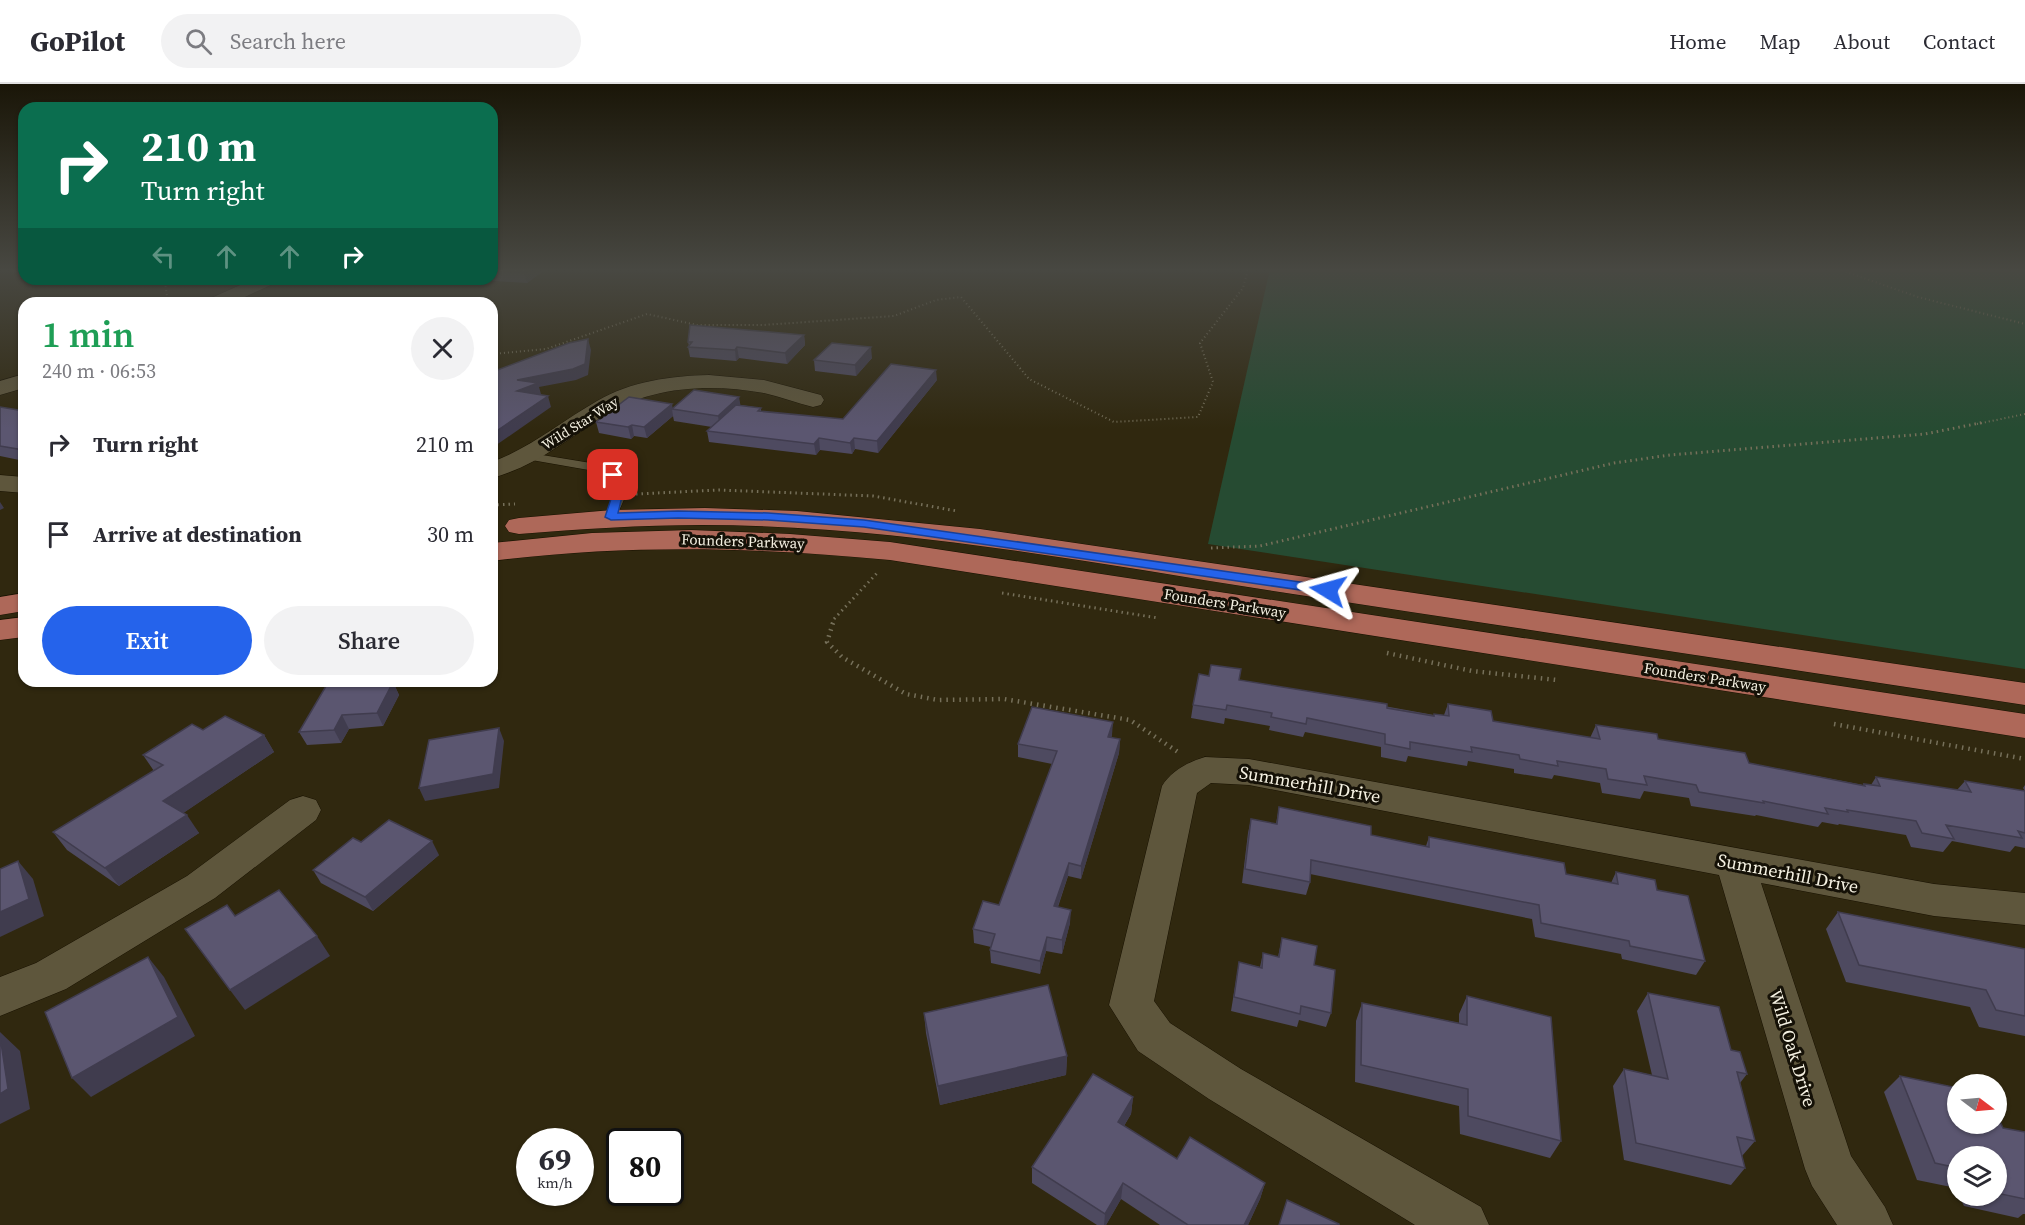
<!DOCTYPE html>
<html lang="en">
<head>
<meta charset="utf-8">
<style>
  :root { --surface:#fff; --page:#f2f2f3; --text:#2b2b33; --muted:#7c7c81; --line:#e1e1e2; --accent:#2563eb }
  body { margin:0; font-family:"Source Serif 4",serif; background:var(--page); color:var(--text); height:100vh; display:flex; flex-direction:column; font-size:22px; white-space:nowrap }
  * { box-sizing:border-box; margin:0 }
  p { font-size:20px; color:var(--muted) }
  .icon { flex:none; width:33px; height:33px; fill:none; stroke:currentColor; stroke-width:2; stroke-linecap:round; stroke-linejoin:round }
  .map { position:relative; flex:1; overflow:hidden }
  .side { position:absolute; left:18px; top:213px; width:480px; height:390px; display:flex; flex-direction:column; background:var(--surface); border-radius:18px; box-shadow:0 2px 4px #0004 }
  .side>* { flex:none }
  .banner { position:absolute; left:18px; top:18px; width:480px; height:183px; border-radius:18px; box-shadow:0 2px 4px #0004; background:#0b6e4f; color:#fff; overflow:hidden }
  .needle { width:39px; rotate:106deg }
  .tools { position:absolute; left:1947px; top:990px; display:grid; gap:12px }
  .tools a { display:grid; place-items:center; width:60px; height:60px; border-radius:50%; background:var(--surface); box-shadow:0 2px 4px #0004; font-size:30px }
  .speed { position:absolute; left:516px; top:1044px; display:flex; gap:12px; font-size:30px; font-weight:700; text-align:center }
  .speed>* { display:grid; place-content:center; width:78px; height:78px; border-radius:50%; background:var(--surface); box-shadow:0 2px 4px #0004; line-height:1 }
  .speed small { font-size:15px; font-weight:400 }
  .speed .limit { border:3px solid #111; border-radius:9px; background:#fff; color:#111 }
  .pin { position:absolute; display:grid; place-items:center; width:51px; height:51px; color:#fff; margin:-26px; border-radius:12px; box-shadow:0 3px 9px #0006 }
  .me { position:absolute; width:66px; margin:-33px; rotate:278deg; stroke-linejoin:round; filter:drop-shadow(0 0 4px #0008) }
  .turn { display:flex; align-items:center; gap:21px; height:126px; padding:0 24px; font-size:27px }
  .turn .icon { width:78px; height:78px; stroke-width:2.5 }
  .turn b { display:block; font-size:42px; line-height:51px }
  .lanes { display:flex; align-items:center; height:57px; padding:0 24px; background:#0003; justify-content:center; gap:30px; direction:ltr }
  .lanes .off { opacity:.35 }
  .round { display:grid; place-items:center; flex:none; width:63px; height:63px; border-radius:32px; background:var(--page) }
  .overview { display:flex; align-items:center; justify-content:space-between; height:102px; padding:0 24px }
  h1 { font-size:36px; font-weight:600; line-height:45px; color:#1e9e55 }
  .button { display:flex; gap:12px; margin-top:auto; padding:12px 24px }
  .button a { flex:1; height:69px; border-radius:36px; background:var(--accent); color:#fff; font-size:24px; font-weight:600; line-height:69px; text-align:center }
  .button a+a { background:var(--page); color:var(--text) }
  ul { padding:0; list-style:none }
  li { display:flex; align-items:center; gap:18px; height:90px; padding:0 24px }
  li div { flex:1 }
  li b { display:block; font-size:22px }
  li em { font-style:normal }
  header { display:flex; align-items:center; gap:36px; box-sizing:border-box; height:84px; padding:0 30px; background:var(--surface); border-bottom:2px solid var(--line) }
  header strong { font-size:28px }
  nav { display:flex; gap:33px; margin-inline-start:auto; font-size:21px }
  .search { width:420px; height:54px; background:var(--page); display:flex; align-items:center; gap:15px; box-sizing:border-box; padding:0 21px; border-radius:33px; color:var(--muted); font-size:22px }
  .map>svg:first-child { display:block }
  .green { fill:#264b32 }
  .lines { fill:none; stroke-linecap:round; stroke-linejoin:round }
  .service-casing { stroke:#181100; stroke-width:1 }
  .minor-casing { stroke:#181100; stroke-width:1 }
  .trunk-casing { stroke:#181100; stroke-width:1 }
  .path-far2 { stroke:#76705a; stroke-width:2; stroke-dasharray:1 3; stroke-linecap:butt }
  .path-far1 { stroke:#76705a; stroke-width:3; stroke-dasharray:1.5 4; stroke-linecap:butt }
  .path { stroke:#76705a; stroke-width:4.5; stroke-dasharray:1.5 5; stroke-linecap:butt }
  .service { fill:#5e563c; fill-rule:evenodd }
  .minor { fill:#5e563c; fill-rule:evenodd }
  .trunk { fill:#ae6859; fill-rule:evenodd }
  .wall { fill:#4e4a60 }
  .shaded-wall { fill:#403c4e }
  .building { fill:#5b5670; stroke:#403c4e; stroke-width:1.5 }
  .route { fill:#2563eb; stroke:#184099; stroke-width:1.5 }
  .labels { text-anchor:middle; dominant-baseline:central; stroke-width:6; stroke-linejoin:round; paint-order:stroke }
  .far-street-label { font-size:14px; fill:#f5f1e2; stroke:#151107 }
  .street-label { font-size:15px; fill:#f5f1e2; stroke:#151107 }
  .near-street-label { font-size:18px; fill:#f5f1e2; stroke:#151107 }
</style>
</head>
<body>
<header>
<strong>GoPilot</strong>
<div class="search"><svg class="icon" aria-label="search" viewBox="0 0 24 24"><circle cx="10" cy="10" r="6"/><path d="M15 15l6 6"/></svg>Search here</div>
<nav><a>Home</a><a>Map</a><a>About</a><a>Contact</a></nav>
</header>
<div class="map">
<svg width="2025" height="1141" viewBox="0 0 2025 1141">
  <rect width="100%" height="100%" fill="#30280f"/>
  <path class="green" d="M1270,185h755v400l-817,-125z"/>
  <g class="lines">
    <defs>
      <path id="service" d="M524,368l79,13 22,12 1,18 -11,25 -4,1 -6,-4 9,-22 1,-14 -15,-9 -80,-14v-4z"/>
      <g id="minor">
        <path d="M254,195h24l-3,4 -43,20h-26l3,-4z"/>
        <path d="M24,290v14l-24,7v-14z"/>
        <path d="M709,291l55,5 57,15 3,5 -3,5 -8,2c-16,-4 -32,-10 -49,-14 -56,-10 -115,-7 -164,25 -34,23 -67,49 -108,60v-16c38,-14 70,-41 105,-61 34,-20 74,-25 112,-26z"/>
        <path d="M0,391l24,2v16l-24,-2z"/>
        <path d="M1205,673l44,2 685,125 91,9v32l-91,-9 -173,-33 90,273 34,51 8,18h-56l-25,-39 -7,-17 -86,-294 -470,-90 -38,-2 -14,10 -43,208 16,22 71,46 240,138 8,18h-74l-206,-126 -71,-48 -29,-46 53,-219c9,-15 26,-24 43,-29z"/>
        <path d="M303,712l13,4 5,10 -5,10 -101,78 -149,91 -66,27v-39l36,-14 151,-87 103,-76z"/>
      </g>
      <g id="trunk">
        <path d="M705,424l92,3 183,18 1045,154v22c-244,-37 -488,-74 -732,-111 -195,-30 -393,-69 -591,-69 -61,0 -122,4 -183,9l-10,-2 -4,-6 4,-6 10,-2 93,-8z"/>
        <path d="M691,446l99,4 100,8 1135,172v24l-1135,-178c-134,-13 -265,-16 -398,1v-18l100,-10z"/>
        <path d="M24,509v18l-24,4v-18z"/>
        <path d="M24,533v20l-24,3v-20z"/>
      </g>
    </defs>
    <use href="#service" class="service-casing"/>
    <use href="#minor" class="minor-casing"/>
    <use href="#trunk" class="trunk-casing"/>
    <g class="path-far2">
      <path d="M1838,185l80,28 107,27"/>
      <path d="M168,219l-3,-20 10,-4"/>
      <path d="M492,270l54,-5 101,-35 50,11h66l131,-9 42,-16 25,-3 68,82 85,43 84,-5 15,-35 -13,-39 43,-55 5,-19"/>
      <path d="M1977,340l48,-10"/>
    </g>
    <g class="path-far1">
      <path d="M636,410l83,-4 154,6 84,15"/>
      <path d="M492,421l23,-1"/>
      <path d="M1211,464l49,-2 354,-83 56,-8 255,-21 60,-12"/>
      <path d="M1002,509l156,25"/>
      <path d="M832,540l2,-5 45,-48"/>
    </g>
    <g class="path">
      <path d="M833,539l-6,19 15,15 64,37 32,6 66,-1 126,21 51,34"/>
      <path d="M1387,569l85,18 85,9"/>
      <path d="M1834,640l191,35"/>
    </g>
    <use href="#service" class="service"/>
    <use href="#minor" class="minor"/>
    <use href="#trunk" class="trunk"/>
  </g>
  <g class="wall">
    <path d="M492,185h54l-19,14 -48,-3v-1h13z"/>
    <path d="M804,251l1,10 -18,19 -48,-6 -3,3 -46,-4 -2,-10 1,-1 -1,-4z"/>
    <path d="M872,274l-16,18 -41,-5 -1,-11z"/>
    <path d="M937,296l-59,73 -23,-4 -3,5 -32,-4 -4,5 -107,-13 -2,-11 5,-4 -38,-6 -1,-5 -26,22 -13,-2 -3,3 -32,-6 -3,-11 77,-14 68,-3 20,3v4l82,7z"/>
    <path d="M0,323l24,4v50l-24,-5z"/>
    <path d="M1239,596l195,35v-1l10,1 4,-11 45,17 97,17 6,-13 62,14 91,24 114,22 1,-1 7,1 5,-8 81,13 8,-9 60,10 -2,-3 2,-3v63l-10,-2 -5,6 -58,-11 -9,11 -32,-5 -5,-12 -67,-11 -1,1 -16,-3 -4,5 -62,-12 -1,1 -64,-10 -2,-8 -45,-7 -4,8 -38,-6 -2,-10 -46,-8 -2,4 -38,-6v-4l-46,-8 -1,5 -59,-10 -2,6 -25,-5v-10l-76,-15 -2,5 -34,-7 1,-4 -45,-8 -1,6 -33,-6 2,-13z"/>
    <path d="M329,597h54l1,2 9,-1 6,13 -16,31 -34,3 -8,14 -34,2 -8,-13z"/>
    <path d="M264,651l10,17 -91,61 16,20 -80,53 -52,-36 -14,-18 101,-61 -11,-16z"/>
    <path d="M1112,651l-1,3 9,1 -1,14 -38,126 -13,-3 -10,31 12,16 -8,31 -16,-3 -6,23 -49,-11 -1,-13 1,-3 -17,-4 -1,-14 26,-24 53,-141 -34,-7v-13z"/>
    <path d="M1279,723l92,28 55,11 3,-9 137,37 45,9 5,-11 41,18 48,71 -9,14 -74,-16 -1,-5 -86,-17 -3,-18 -222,-45v8l-4,13 -64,-12 6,-50 3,-14 25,5z"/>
    <path d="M361,758l78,13 -66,56 -52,-28 -8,-13z"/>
    <path d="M1838,828l187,37v87l-46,-9 -9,-20 -124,-25 -20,-53z"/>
    <path d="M1282,854l32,27 17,48 -5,14 -27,-7 -2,7 -66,-16 8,-49 21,5 3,-14 15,4z"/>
    <path d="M1648,909l83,57 16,24 -7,9 15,58 -13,15 3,12 -14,17 -107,-25 -11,-74 11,-17 28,6 -15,-64z"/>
    <path d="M1467,912l94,145 -11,17 -90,-24 -1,-28 -104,-24 1,-61 6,-18 97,20v-9z"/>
    <path d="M924,929l143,43 -1,19 -126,30 -14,-72z"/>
    <path d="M1900,992l103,52 22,4v82h-2l-5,4 -54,-12 -5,-10h37v-40h-38v35l-2,-3 -39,-8 -33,-88z"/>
    <path d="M1133,1013l-2,17 -7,12 53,33 88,24 -5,16 -12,26h-88l-39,-26 -15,26h-9l-65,-42v-16z"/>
  </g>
  <g class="shaded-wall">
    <path d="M531,185h15l-19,14 -3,-10z"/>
    <path d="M804,251l1,10 -18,19 -2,-11z"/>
    <path d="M588,255l3,11 -3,25 -12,5 -37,7 2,7 -21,8 -3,-22z"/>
    <path d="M737,263l2,11 -3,3 -1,-11z"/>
    <path d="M871,263l1,11 -16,18 -1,-11z"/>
    <path d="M936,286l1,10 -59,73 -1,-12z"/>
    <path d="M548,312l3,11 -59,41v-14z"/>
    <path d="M739,313l2,11 -21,20 -2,-12z"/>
    <path d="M672,320l1,6 -1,-1 1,7 -26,22 -3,-11z"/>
    <path d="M632,341l2,11 -3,3 -3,-12z"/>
    <path d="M819,354l1,12 -4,5 -2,-11z"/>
    <path d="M854,354l1,11 -3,5 -2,-11z"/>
    <path d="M0,418l4,6 -4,2z"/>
    <path d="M374,597h9l2,4 -13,-2z"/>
    <path d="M393,598l6,13 -16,31 -6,-13z"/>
    <path d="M342,631l7,14 -8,14 -7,-13z"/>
    <path d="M1113,638l-1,13 -5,16 1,-14z"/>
    <path d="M499,644l5,13 -5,47 -74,13 -6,-13z"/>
    <path d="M264,651l10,17 -98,66 -13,-17z"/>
    <path d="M1120,655l-1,14 -38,126v-13z"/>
    <path d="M187,731l12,18 -80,53 -14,-18z"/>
    <path d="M432,757l7,14 -66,56 -8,-14z"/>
    <path d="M18,777l15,18 11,37 -44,21v-25z"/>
    <path d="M1069,779l-1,13 -15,44 1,-14z"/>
    <path d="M1071,826l-1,13 -8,31v-14z"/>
    <path d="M317,852l13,20 -85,54 -15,-20z"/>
    <path d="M1047,853l-1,14 -6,23v-13z"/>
    <path d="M148,873l16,20 31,59 -104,61 -19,-19z"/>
    <path d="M0,948l20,19 10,58 -30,15z"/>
    <path d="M1067,972l-1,19 -126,30 -2,-19z"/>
    <path d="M1133,1013l-2,17 -15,25 2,-17z"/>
    <path d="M1123,1099l-2,16 -15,26h-2l1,-11z"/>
    <path d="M1265,1099l-5,16 -12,26h-4z"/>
  </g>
  <g class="building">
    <path d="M492,185h39l-7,4 -32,-2z"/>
    <path d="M690,241l114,10 -19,18 -48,-6 -2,3 -47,-3 4,-5h-4z"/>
    <path d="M588,255l-3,25 -12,5 -56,11 21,3 -21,8 31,5 -56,38v-62l77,-29z"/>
    <path d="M832,259l39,4 -16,18 -41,-5z"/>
    <path d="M891,280l45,6 -59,71 -23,-3 -4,5 -31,-5 -5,6 -107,-13 29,-26 25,3 -3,3 85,8z"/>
    <path d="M694,306l45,7 -21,19 -46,-7z"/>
    <path d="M629,313l43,7 -28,23 -12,-2 -4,2 -32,-5z"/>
    <path d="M0,323l24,4v39l-24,-4z"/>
    <path d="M1211,581l30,4 -2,11 148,24v4l47,8v-2l15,2 -1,-12 43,7 2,10 107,18 -4,-14 61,9 1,5 87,14 4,10 116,23 -1,-2 16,2 -4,-9 95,15 -6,-11 60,10v42l-7,-2 4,7 -76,-13 8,14 -32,-6 -6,-12 -69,-11 1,2 -23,-4 3,6 -65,-13 1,2 -65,-11 -3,-7 -52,-9 3,9 -39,-6 -2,-10 -49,-8 1,5 -38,-7 -1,-4 -48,-8 1,5 -62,-10v7l-25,-5v-10l-78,-16 -1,6 -35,-7 1,-4 -45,-8 -1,5 -33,-5 6,-31 10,2z"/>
    <path d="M329,597h45l-2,2 21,-1 -16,31 -35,2 -8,15 -35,2z"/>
    <path d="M1032,623l81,15 -5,15 12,2 -39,127 -12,-3 -15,43 17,4 -9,30 -15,-3 -7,24 -50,-11 5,-16 -22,-5 10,-28 16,4 58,-154 -39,-7z"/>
    <path d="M225,632l39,19 -101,66 24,14 -82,53 -52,-36 110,-67 -20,-10 49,-31 11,6z"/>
    <path d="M499,644l-6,46 -74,14 10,-48z"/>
    <path d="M1279,723l92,19v9l58,12v-10l135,26 2,11 52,10 -2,-12 39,8 2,10 31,6 17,65 -75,-15 -1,-5 -88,-18 -2,-18 -228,-45 -1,22 -65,-13 6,-50 26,5z"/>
    <path d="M389,736l43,21 -67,56 -52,-27 40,-32 8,4z"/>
    <path d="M18,777l11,38 -29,13v-43z"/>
    <path d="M279,806l38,46 -87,54 -45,-61 42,-24 8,11z"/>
    <path d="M1838,828l187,37v67l-29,-6 -10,-20 -127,-25z"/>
    <path d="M1282,854l35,8 -3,19 21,5 -4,43 -30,-7 -1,8 -66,-17 5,-35 23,6 1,-15 16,4z"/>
    <path d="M148,873l30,60 -106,61 -27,-66z"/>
    <path d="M1048,901l19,71 -129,30 -14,-73z"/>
    <path d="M1648,909l71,14 12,43 9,2 7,22 -10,-2 18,69 -18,-4 8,31 -109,-25 -12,-74 44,10z"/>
    <path d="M1467,912l84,21 10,124 -93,-25v-27l-107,-24 1,-62 105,22z"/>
    <path d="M0,952l8,53 -8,5z"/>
    <path d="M1093,990l40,23 -15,25 59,37 13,-22 75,46 -21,42h-56l-65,-42 -18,31 -73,-47z"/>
    <path d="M1900,992l58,12v36h38v-11l7,15 22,4v67l-29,-6v-37h-38v12l-23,-5z"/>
    <path d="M1287,1116l52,24v1h-60z"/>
  </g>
  <linearGradient id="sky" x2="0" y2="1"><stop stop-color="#1a1608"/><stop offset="0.54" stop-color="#484842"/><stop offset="1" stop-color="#484842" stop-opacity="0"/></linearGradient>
  <rect width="2025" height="345" fill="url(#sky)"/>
  <path class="route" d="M613,387l13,9 -8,33 60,-2 90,2 96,7 464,66 7,4 -7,4 -464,-67 -96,-7 -90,-2 -67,2 -6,-3 10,-30v-5l-7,-7z"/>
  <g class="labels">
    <g class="far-street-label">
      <text transform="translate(580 339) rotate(-32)">Wild Star Way</text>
    </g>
    <g class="street-label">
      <text transform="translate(743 457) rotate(2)">Founders Parkway</text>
      <text transform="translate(1225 519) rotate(9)">Founders Parkway</text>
      <text transform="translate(1705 593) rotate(9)">Founders Parkway</text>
    </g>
    <g class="near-street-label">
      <text transform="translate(1310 700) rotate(10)">Summerhill Drive</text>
      <text transform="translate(1788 789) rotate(11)">Summerhill Drive</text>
      <text transform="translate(1793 964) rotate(73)">Wild Oak Drive</text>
    </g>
  </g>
</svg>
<div class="tools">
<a><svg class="needle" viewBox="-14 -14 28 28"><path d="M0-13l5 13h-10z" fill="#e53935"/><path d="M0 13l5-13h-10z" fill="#7c7c81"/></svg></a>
<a><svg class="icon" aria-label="layers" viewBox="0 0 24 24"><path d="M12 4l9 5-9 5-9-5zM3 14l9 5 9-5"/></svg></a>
</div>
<div class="speed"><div>69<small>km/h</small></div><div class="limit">80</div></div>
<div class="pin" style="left:613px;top:391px;background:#d93025"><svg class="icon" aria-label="arrive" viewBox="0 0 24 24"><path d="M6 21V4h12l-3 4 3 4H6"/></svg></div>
<svg class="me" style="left:1328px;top:506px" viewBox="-20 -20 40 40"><path d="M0-17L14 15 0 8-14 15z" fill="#2563eb" stroke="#fff" stroke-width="4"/></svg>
<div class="banner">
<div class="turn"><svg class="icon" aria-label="right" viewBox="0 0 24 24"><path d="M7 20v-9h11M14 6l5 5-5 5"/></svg><div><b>210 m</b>Turn right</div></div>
<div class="lanes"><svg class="icon off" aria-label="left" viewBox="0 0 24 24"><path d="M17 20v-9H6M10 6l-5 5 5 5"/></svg><svg class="icon off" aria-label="ahead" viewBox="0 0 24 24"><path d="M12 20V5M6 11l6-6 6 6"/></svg><svg class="icon off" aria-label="ahead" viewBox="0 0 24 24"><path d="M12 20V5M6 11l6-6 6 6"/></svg><svg class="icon" aria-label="right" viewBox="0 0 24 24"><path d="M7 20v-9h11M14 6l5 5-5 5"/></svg></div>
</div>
<section class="side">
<div class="overview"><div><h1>1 min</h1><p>240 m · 06:53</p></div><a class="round"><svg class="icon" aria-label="close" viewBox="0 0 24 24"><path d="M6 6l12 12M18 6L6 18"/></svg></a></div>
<ul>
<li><svg class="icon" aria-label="right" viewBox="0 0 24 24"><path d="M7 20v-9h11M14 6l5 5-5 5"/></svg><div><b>Turn right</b></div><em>210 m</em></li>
<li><svg class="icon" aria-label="arrive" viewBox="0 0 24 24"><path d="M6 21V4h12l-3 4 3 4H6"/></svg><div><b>Arrive at destination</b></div><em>30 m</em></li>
</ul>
<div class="button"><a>Exit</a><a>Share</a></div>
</section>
</div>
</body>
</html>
